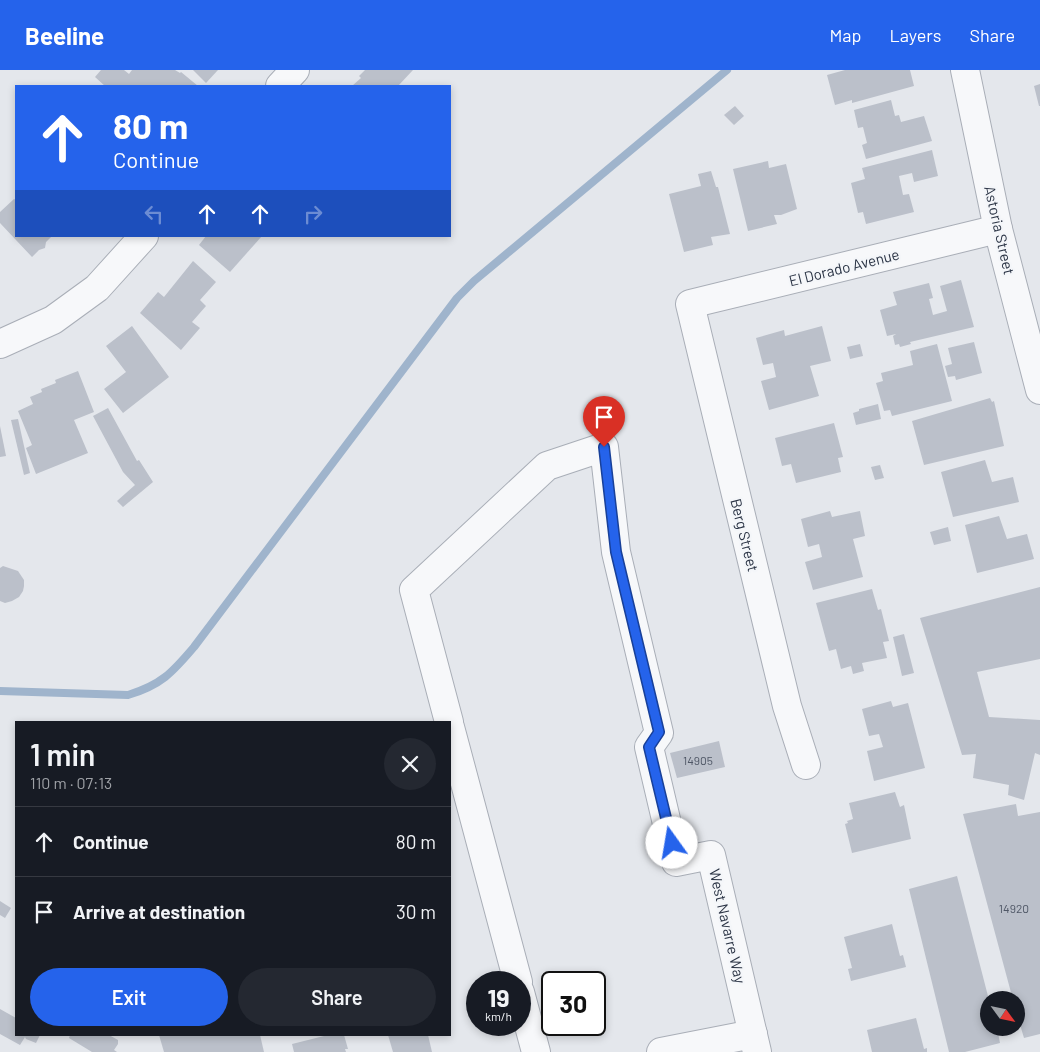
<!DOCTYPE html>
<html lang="en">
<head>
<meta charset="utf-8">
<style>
  :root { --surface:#171b24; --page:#242831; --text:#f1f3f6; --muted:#9ea1a6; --line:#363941; --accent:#2563eb }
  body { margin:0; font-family:Barlow,sans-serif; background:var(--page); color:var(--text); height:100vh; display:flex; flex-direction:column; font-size:19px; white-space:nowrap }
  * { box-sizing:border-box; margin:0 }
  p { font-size:16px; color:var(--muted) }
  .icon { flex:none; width:28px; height:28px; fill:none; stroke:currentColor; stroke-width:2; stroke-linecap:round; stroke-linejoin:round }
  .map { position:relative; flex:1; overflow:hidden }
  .details { position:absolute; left:15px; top:651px; width:436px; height:315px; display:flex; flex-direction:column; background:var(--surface); border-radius:0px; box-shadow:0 2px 8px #0003 }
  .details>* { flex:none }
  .guide { position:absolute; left:15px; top:15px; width:436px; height:152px; border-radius:0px; box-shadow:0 2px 8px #0003; background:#2563eb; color:#fff; overflow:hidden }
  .needle { width:32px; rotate:123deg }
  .tools { position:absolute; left:980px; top:921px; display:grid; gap:10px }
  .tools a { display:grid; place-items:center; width:45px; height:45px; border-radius:50%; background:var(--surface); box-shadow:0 2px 8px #0003; font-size:25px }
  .speed { position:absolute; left:466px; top:901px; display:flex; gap:10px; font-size:25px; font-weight:700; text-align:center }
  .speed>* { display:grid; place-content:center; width:65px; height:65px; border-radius:50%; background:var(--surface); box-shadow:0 2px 8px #0003; line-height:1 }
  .speed small { font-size:12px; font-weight:400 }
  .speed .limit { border:2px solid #111; border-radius:8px; background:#fff; color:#111 }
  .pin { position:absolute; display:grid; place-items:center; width:42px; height:42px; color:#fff; margin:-51px -21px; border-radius:50% 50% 50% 0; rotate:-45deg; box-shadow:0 0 5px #0007 }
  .pin .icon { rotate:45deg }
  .me { position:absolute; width:55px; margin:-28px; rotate:347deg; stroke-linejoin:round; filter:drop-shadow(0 0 4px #0008) }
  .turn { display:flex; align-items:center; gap:18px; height:105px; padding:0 15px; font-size:22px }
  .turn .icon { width:65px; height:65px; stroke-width:2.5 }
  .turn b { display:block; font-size:35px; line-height:42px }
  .lanes { display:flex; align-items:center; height:48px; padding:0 15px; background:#0003; justify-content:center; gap:25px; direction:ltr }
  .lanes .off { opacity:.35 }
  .round { display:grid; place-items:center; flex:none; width:52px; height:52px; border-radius:26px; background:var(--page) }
  .overview { display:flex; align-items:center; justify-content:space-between; height:85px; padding:0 15px }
  h1 { font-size:30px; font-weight:600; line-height:38px }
  .primary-button { display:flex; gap:10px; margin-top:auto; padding:10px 15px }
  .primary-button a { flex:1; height:58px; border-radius:30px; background:var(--accent); color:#fff; font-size:20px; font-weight:600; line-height:58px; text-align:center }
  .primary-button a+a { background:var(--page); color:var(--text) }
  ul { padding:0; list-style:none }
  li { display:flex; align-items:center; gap:15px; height:70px; padding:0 15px; border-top:1px solid var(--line) }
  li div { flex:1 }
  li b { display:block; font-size:19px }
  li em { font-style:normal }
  header { display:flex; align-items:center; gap:30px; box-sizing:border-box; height:70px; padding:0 25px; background:var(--accent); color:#fff }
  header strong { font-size:24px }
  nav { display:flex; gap:28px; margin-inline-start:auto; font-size:18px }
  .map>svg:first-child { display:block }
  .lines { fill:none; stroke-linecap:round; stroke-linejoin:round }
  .stream { stroke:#9fb4cc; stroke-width:8 }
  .building { fill:#bbc0ca }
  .minor-casing { stroke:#a9aeb7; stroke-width:30 }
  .minor { stroke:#f7f8fa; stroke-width:28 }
  .route-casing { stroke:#184099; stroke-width:12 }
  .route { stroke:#2563eb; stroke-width:9 }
  .labels { text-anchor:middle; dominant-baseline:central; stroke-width:4.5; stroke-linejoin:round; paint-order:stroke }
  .number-label { font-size:12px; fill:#4f5766 }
  .street-label { font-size:15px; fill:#2b3445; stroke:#f4f6f9 }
</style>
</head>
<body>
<header>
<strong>Beeline</strong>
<nav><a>Map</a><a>Layers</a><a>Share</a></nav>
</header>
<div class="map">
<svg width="1040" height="982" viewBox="0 0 1040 982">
  <rect width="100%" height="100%" fill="#e4e7ec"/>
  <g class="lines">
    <path class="stream" d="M0,621l128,4c33,-10 44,-22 66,-48l263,-349 17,-17 253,-211"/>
  </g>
  <g class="building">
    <path d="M101,0h23l5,4 3,-4h43l5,3 1,-1 17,14h-93l-10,-9z"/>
    <path d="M193,0h25l-12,13z"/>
    <path d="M365,0h48l-15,16h-46l9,-8 -2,-2z"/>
    <path d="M845,0h65l4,16 -62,17v-3l-17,5 -8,-30z"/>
    <path d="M1040,14v22h-1l-5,-20z"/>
    <path d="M891,30l4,16 4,-1 2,7 23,-6 8,25 -66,18 -4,-14 5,-2 -4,-16 -5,1 -4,-18z"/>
    <path d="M735,36l9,10 -10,9 -10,-10z"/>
    <path d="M932,80l6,26 -24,6 -2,-9 -13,3 4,19 6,-1 5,18 -48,12 -3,-12 -5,1 -7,-30 14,-4 -3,-11z"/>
    <path d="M768,91l1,7 17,-4 11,45 -16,6h-7l3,9 -29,7 -15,-62z"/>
    <path d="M711,101l5,16h2l12,47 -19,3 2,8 -29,7 -15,-58 32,-8 -3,-12z"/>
    <path d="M14,129l2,1v36h36l-6,6 -1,6 -6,2 -7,7 -32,-34v-11z"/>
    <path d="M206,166h56l-32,36 -31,-27z"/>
    <path d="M193,191l23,21 -16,18 6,6 -14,16 8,6 -19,22 -41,-37 18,-21 6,5z"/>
    <path d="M961,210l13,47 -64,15 1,2 -11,3 -1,-3 -4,1 -2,-9 3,-2 -9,2 -7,-26 17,-5 -4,-13 36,-9 4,15 -4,1 4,16 14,-4 -7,-25z"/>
    <path d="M132,256l37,51 -46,36 -19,-24 22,-17 -20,-26z"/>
    <path d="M822,256l9,35 -21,5 9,30 -50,14 -8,-29 15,-4 -3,-14 -10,2 -7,-27 28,-8 1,6z"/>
    <path d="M974,272l8,31 -26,7 -1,-4 -7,1 -3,-11 7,-2 -4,-16z"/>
    <path d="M860,274l3,12 -13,3 -3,-12z"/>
    <path d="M937,274l15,57 -60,15 -2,-6 -6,1 -8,-28 7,-2 -2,-8 32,-8 -3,-14z"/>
    <path d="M78,301l16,41 -20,8 14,33 -52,21 -10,-26 6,-3 -14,-34 15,-7 -3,-7 12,-5 -1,-3 15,-6 -1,-3z"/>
    <path d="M990,328l2,4 2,-1 10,45 -80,19 -12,-44z"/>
    <path d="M878,334l3,15 -25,6 -3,-12 6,-2v-2z"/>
    <path d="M108,338l29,53 2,-1 14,22 -30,25 -6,-6 18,-16 -12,-13 -30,-56z"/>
    <path d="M18,349l12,54 -6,2 -13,-55z"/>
    <path d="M834,353l9,34 -5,1 3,14 -45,11 -5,-19 -9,2 -7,-28z"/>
    <path d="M0,356l6,30 -6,1z"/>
    <path d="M985,390l7,22 21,-5 6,25 -66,15 -12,-45z"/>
    <path d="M880,395l4,13 -9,2 -4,-13z"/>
    <path d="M830,441l2,6 28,-6 5,25 -12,3 10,38 -50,13 -8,-28 17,-5 -3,-13 -11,3 -7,-28z"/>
    <path d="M999,446l8,23 20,-5 7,25 -57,14 -12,-48z"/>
    <path d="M948,457l3,14 -17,4 -4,-13z"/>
    <path d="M3,496l15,5 6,9v6l-1,5 -4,6 -7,4 -7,2 -5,-2v-33z"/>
    <path d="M1040,517v72l-63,13 12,45 51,3v35l-5,-2 -11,47 -16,-5 1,-10 -36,-7 3,-24 -14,1 -42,-137z"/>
    <path d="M872,519l6,21 3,-1 8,32 -6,1 4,16 -25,5 2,8 -11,3 -2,-8 -10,3 -5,-20 -7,2 -13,-48z"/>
    <path d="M904,564l10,39 -12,3 -9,-39z"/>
    <path d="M891,631l2,6 15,-4 17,65 -51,13 -7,-30 16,-4 -4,-13 -10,2 -7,-27z"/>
    <path d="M719,671l6,26 -48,11 -7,-25z"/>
    <path d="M895,722l5,15 4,-2 7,34 -59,14 -7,-29 3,-1 -1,-2 6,-2 -4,-16z"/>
    <path d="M1016,734l2,12 22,-4v222l-16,4 -8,-27v-11h-3l-50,-186z"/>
    <path d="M957,806l32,124v28h8l3,15 -35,9h-16l-40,-163z"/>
    <path d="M0,831l11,7 -6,10 -5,-3z"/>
    <path d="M892,854l8,32 3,-1 3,12 -55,14 -3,-12 4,-1 -8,-31z"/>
    <path d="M0,939l16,9v17h24l-4,8 -10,-4 -1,-2 -5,8 -20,-11z"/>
    <path d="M916,948l8,31 3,-1v4h-55l-5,-22z"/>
    <path d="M70,965h39l9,5v4l-4,6 3,2h-25l-23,-14z"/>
    <path d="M159,965h101l4,17h-100z"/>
    <path d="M328,965h16l4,14h-3l1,3h-52l-2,-8z"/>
    <path d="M388,965h40l4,17h-39z"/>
  </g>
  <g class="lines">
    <defs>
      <g id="minor">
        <path d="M965,0l33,159 42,161"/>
        <path d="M280,16l15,-16"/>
        <path d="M0,274l53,-24 44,-32 47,-52"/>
        <path d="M449,652l-35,-132 133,-124 57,-19 12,105 43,181 -10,14 27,115 35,-7 46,197"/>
        <path d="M450,657l68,255"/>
        <path d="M806,695l-19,-59 -97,-402 308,-75"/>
        <path d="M520,922l16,60"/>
        <path d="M661,982l92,-18"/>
      </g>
    </defs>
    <use href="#minor" class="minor-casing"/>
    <use href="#minor" class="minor"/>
  </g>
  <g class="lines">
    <defs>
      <path id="route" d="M604,377l12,105 43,180 -10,15 23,96"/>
    </defs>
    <use href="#route" class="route-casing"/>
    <use href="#route" class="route"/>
  </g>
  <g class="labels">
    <g class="number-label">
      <text x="698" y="690">14905</text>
      <text x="1014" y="838">14920</text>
    </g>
    <g class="street-label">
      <text transform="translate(1000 160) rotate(77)">Astoria Street</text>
      <text transform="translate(844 197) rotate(-14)">El Dorado Avenue</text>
      <text transform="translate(745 465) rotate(76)">Berg Street</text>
      <text transform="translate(728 856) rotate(77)">West Navarre Way</text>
    </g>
  </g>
</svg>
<div class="tools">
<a><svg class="needle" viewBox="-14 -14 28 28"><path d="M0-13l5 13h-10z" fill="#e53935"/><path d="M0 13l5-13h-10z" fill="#9ea1a6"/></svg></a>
</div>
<div class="speed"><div>19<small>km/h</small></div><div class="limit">30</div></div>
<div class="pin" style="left:604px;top:377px;background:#d93025"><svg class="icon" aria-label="arrive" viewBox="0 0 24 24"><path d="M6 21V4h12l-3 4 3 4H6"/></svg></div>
<svg class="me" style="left:672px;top:773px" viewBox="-20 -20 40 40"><circle r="19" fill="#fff"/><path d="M0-13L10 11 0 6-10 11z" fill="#2563eb"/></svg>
<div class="guide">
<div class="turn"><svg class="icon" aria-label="ahead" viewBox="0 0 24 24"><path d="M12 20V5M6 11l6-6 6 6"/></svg><div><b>80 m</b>Continue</div></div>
<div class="lanes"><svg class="icon off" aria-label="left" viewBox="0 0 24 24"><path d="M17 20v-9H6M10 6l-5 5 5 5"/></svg><svg class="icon" aria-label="ahead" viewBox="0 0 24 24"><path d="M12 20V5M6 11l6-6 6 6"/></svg><svg class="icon" aria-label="ahead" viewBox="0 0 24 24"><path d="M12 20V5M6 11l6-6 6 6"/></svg><svg class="icon off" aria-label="right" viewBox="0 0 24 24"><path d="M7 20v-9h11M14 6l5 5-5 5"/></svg></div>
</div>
<section class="details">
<div class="overview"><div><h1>1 min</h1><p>110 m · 07:13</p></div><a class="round"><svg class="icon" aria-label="close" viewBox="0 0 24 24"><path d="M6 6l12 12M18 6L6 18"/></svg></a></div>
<ul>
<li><svg class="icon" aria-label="ahead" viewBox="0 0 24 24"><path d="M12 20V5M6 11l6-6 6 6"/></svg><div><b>Continue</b></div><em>80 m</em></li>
<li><svg class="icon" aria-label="arrive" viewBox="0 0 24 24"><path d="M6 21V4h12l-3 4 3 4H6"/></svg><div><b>Arrive at destination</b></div><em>30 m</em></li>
</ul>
<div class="primary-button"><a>Exit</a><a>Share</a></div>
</section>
</div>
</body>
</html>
